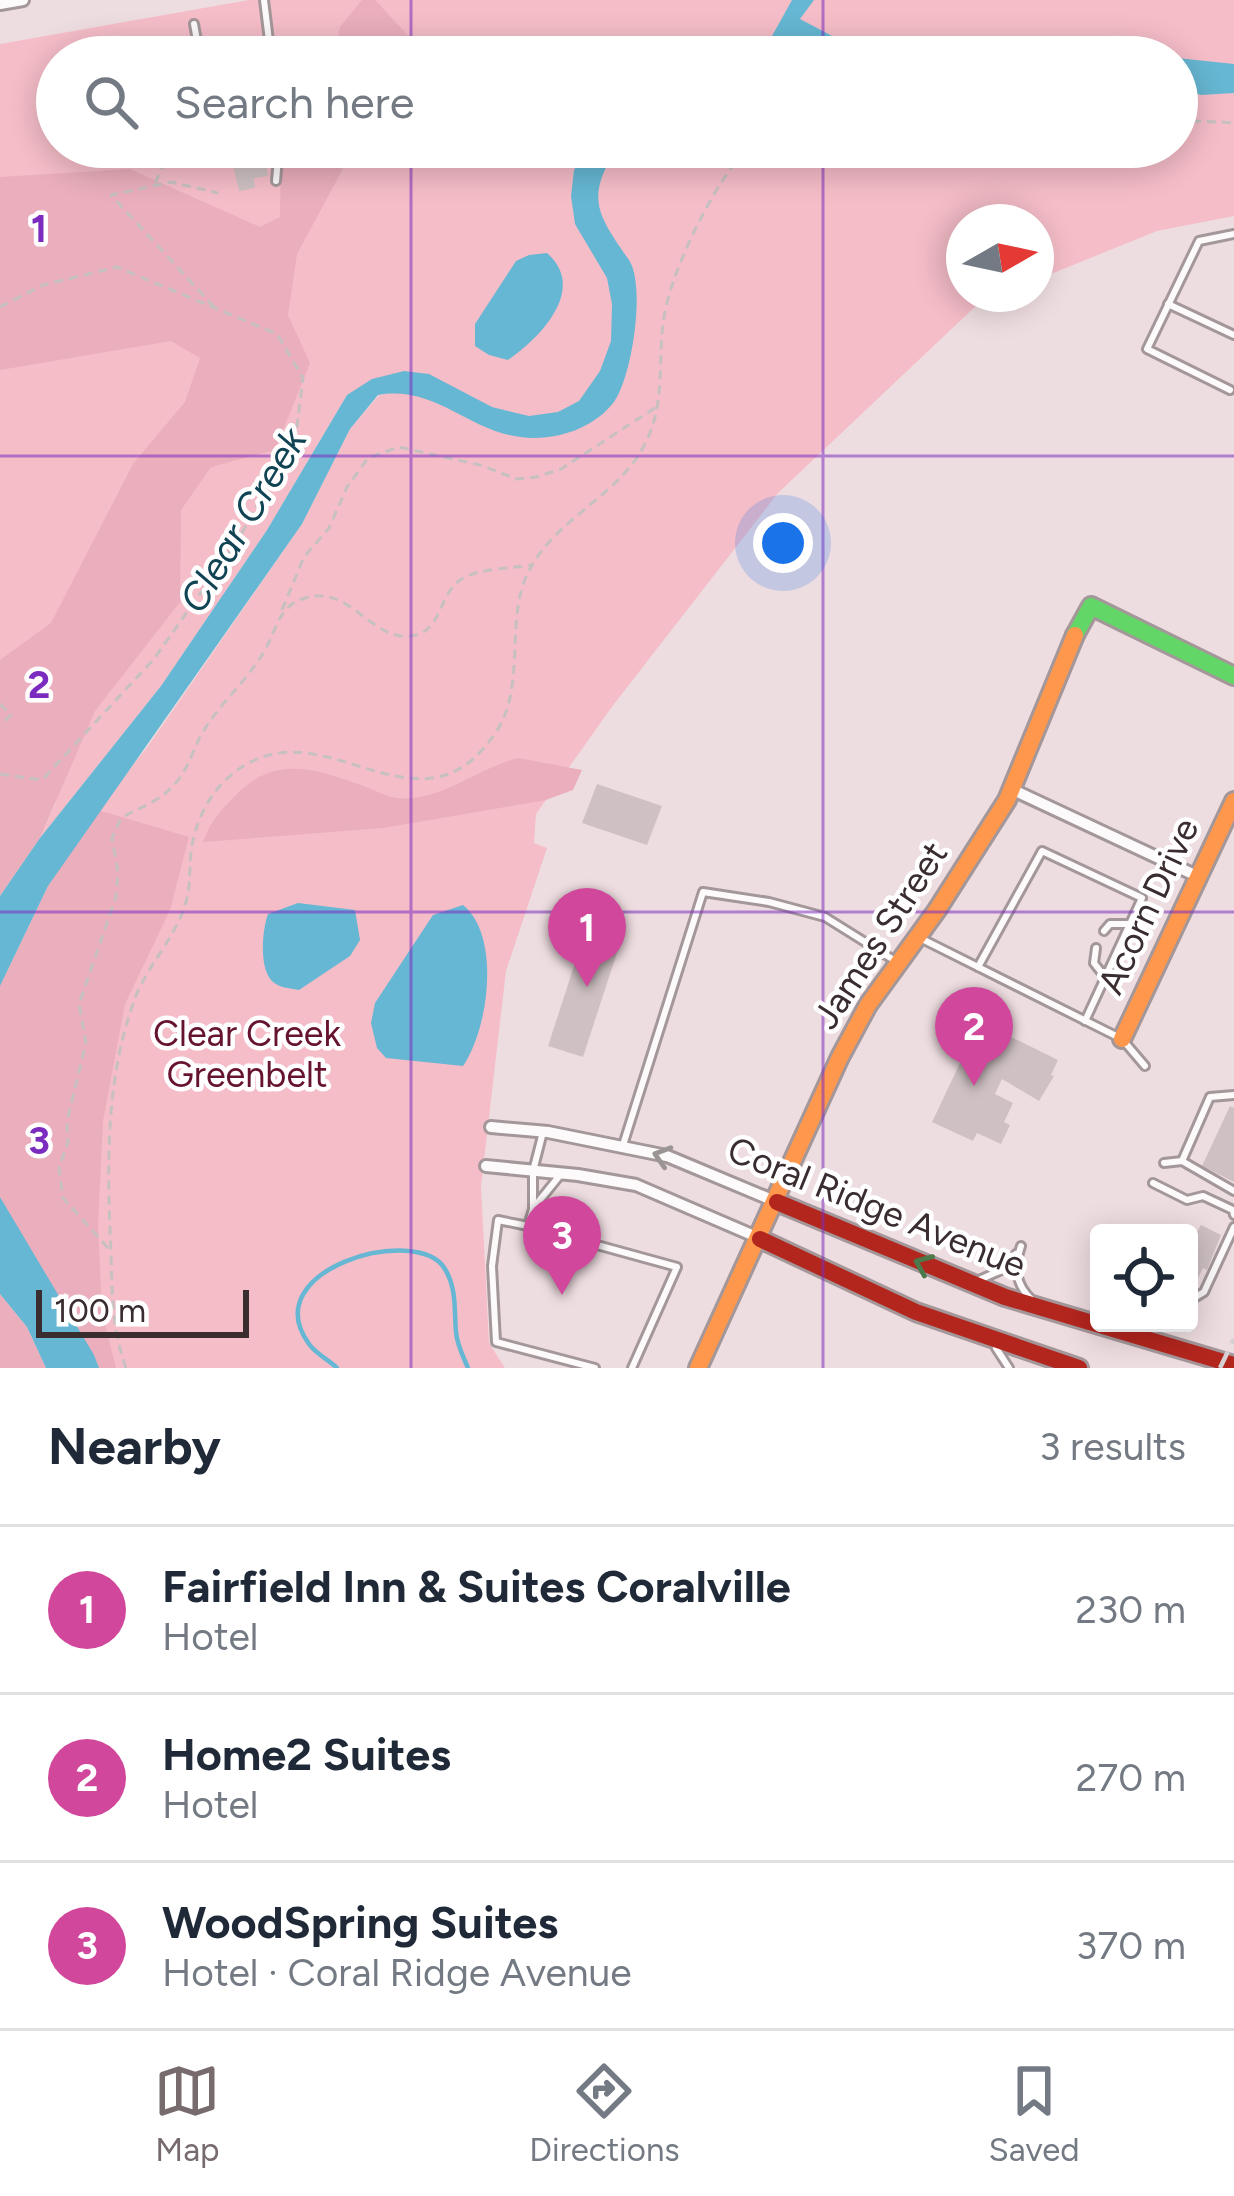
<!DOCTYPE html>
<html lang="en">
<head>
<meta charset="utf-8">
<style>
  :root { --surface:#fff; --page:#f6f6f7; --text:#1f2937; --muted:#747a83; --line:#e0e1e3; --accent:#786b6d }
  body { margin:0; font-family:Figtree,sans-serif; background:var(--page); color:var(--text) }
  .controls { position:absolute; right:36px; bottom:36px; display:grid; overflow:hidden; border-radius:12px; box-shadow:0 6px 30px #0003 }
  .controls button { width:108px; height:108px; display:grid; place-items:center; padding:0; border:0; border-bottom:3px solid var(--line); background:var(--surface); color:var(--text); font:60px sans-serif }
  .compass { position:absolute; left:946px; top:204px; width:108px; height:108px; border-radius:50%; background:var(--surface); box-shadow:0 6px 30px #0003; rotate:81deg }
  .scale { position:absolute; left:36px; bottom:30px; width:213px; box-sizing:border-box; padding-left:12px; border:6px solid #392d2f; border-top:0; font-size:33px; line-height:42px; white-space:nowrap; color:#392d2f; -webkit-text-stroke:9px #fff; paint-order:stroke }
  .you { position:absolute; left:783px; top:543px; width:42px; height:42px; margin:-30px; border:9px solid #fff; border-radius:50%; background:#1a73e8; box-shadow:0 0 0 18px #1a73e833 }
  .badge { display:grid; place-items:center; width:78px; height:78px; border-radius:50%; background:var(--accent); color:#fff; font-size:39px; font-weight:700 }
  .pin { position:absolute; translate:-50% -99px; filter:drop-shadow(0 3px 6px #0008) }
  .pin::after { content:''; position:absolute; top:63px; width:42px; height:36px; background:inherit; clip-path:polygon(0 0,100% 0,50% 100%) }
  .list { margin:0; padding:0; list-style:none }
  h2 { display:flex; justify-content:space-between; align-items:center; height:156px; margin:0; padding:0 48px; font-size:51px }
  h2 small { font-size:39px; font-weight:400; color:var(--muted) }
  .list li { display:grid; grid-template-columns:78px 1fr auto; gap:36px; align-items:center; box-sizing:border-box; height:168px; padding:0 48px; border-top:3px solid var(--line) }
  .list b { display:block; font-size:45px; white-space:nowrap }
  .list p { margin:0; font-size:39px; white-space:nowrap; color:var(--muted) }
  .list em { font-size:39px; font-style:normal; color:var(--muted) }
  .icon { flex:none; width:66px; height:66px; fill:none; stroke:currentColor; stroke-width:2; stroke-linecap:round; stroke-linejoin:round }
  .map { position:relative; flex:none; width:1234px; height:1368px; overflow:hidden }
  .search { position:absolute; background:var(--surface); box-shadow:0 6px 30px #0003; left:36px; right:36px; top:36px; height:132px; display:flex; align-items:center; gap:30px; box-sizing:border-box; padding:0 42px; border-radius:66px; color:var(--muted); font-size:45px }
  .sheet { height:660px; background:var(--surface) }
  nav { display:flex; justify-content:space-around; align-items:center; box-sizing:border-box; height:168px; border-top:3px solid var(--line); background:var(--surface); font-size:33px; color:var(--muted) }
  nav a { display:grid; justify-items:center; gap:6px }
  nav .on { color:var(--accent) }
  .map>svg:first-child { display:block }
  .green { fill:#f5bdc8; fill-rule:evenodd }
  .forest { fill:#eaaebc }
  .water { fill:#66b7d3 }
  .lines { fill:none; stroke-linecap:round; stroke-linejoin:round }
  .stream { stroke:#66b7d3; stroke-width:4.5 }
  .building { fill:#cfc1c3 }
  .lane-casing { stroke:#a49799; stroke-width:12 }
  .street-casing { stroke:#a49799; stroke-width:16 }
  .fast-casing { stroke:#a49799; stroke-width:22 }
  .slow-casing { stroke:#a49799; stroke-width:22 }
  .jam-casing { stroke:#a49799; stroke-width:22 }
  .path { stroke:#c7c0c1; stroke-width:3; stroke-dasharray:9 6; stroke-linecap:butt }
  .lane { stroke:#fcfafa; stroke-width:6 }
  .street { stroke:#fcfafa; stroke-width:10 }
  .fast { stroke:#63d668; stroke-width:16 }
  .slow { stroke:#ff974d; stroke-width:16 }
  .jam { stroke:#b3261e; stroke-width:16 }
  .rail { stroke:#d5d0d2; stroke-width:4.5; stroke-dasharray:18 9; stroke-linecap:butt }
  .oneway { stroke:#9a9494 }
  .oneway2 { stroke:#4c7949 }
  .grid { fill:none; stroke:#7b2cbf; stroke-width:3; stroke-opacity:0.55 }
  .labels { text-anchor:middle; dominant-baseline:central; stroke-width:9; stroke-linejoin:round; paint-order:stroke }
  .street-label { font-size:36px; fill:#392d2f; stroke:#fff }
  .park-label { font-size:36px; fill:#66132f; stroke:#fff }
  .water-label { font-size:39px; font-style:italic; fill:#104353; stroke:#fff }
  .grid-label { font-size:39px; text-anchor:middle; font-weight:bold; fill:#7b2cbf; stroke:#fff; stroke-width:9; stroke-linejoin:round; paint-order:stroke }
</style>
</head>
<body>
<div class="map">
<svg width="1234" height="1368" viewBox="0 0 1234 1368">
  <rect width="100%" height="100%" fill="#eedde0"/>
  <!-- green -->
  <path class="green" d="M249,0H1234V216L1157,231L1036,280V222H964V294H1002L978,304L778,493L611,708L536,814L534,843L547,848L506,971L481,1186L489,1343L505,1368H98L0,1220V982L106,812L98,810L148,746L302,524L350,429L379,395L396,392L403,371L347,395L267,530L161,686L40,838L57,800L0,850V44ZM57,57H1177V147H57Z"/>
  <!-- forest -->
  <g class="forest">
    <polygon points="362,0 375,0 417,45 419,57 334,57 340,27"/>
    <polygon points="281,147 359,147 352,152 297,254 288,315 310,363 275,450 211,467 181,510 180,602 95,711 40,838 0,896 0,660 51,623 133,464 185,402 200,358 171,341 0,370 0,177 130,169 260,227 280,217"/>
    <path d="M518,758L582,770L573,790L546,800L383,828L203,842C210,823 219,812 234,797C274,755 311,768 361,785C372,789 385,796 396,798C439,803 478,768 518,758Z"/>
    <polygon points="98,810 189,837 170,910 125,1004 103,1121 98,1224 102,1313 116,1368 99,1368 0,1197 0,986 48,886"/>
    <polygon points="0,1294 27,1327 46,1368 0,1368"/>
  </g>
  <!-- water -->
  <g class="water">
    <polygon points="792,0 814,0 800,19 836,38 894,44 945,57 756,57 762,54"/>
    <polygon points="1177,58 1234,64 1234,93 1201,95 1177,88"/>
    <path d="M588,147H618C584,198 598,215 629,260C646,286 632,377 614,402C601,419 581,430 560,435C479,453 448,383 378,395L350,429L302,524L48,886L0,986V896L40,838L161,686L267,530L347,395L372,379L404,371L429,374L492,407L529,416L558,412L579,401L600,371L611,341L612,304L607,278L575,224L571,196L574,170Z"/>
    <path d="M547,253C588,289 540,338 508,360L489,355L475,346V324L516,261L529,255Z"/>
    <path d="M298,903L355,910L360,940L350,956L299,990C289,988 279,988 272,981C259,968 262,930 268,914Z"/>
    <path d="M463,905C501,936 489,1028 463,1066L386,1058L377,1048L371,1023L375,1003L433,915Z"/>
    <polygon points="0,1197 94,1355 99,1368 46,1368 27,1327 0,1294"/>
  </g>
  <g class="lines">
    <!-- stream -->
    <path class="stream" d="M337,1368C329,1360 316,1354 309,1344C254,1269 418,1223 445,1269C457,1289 454,1310 456,1332C457,1345 463,1356 468,1368"/>
  </g>
  <!-- building -->
  <g class="building">
    <polygon points="264,151 268,176 254,178 255,188 239,191 231,156"/>
    <polygon points="597,784 662,806 647,845 582,823"/>
    <polygon points="590,917 625,928 583,1057 548,1046"/>
    <polygon points="991,1027 1058,1060 1051,1075 1054,1076 1039,1101 1002,1079 995,1094 1013,1103 1004,1122 1010,1125 1001,1144 977,1133 973,1141 932,1122 972,1038 983,1043"/>
    <polygon points="1230,1106 1234,1108 1234,1182 1202,1166"/>
    <polygon points="1201,1225 1221,1235 1207,1270 1203,1268 1195,1284 1189,1281 1189,1246"/>
  </g>
  <g class="lines">
    <defs>
      <g id="lane">
        <polyline points="264,0 271,57"/>
        <polyline points="194,24 200,57"/>
        <polyline points="276,181 279,147"/>
        <polyline points="1168,304 1234,335"/>
        <polyline points="1230,390 1147,349 1199,241 1234,234"/>
        <polyline points="1104,931 1110,924 1130,924"/>
        <polyline points="920,938 1122,1039 1145,1066"/>
        <polyline points="1096,948 1094,963 1105,977"/>
        <polyline points="978,967 1042,851 1142,898 1085,1021"/>
        <polyline points="543,1132 533,1171 533,1209 528,1226 677,1267 632,1368"/>
        <polyline points="623,1145 703,892 769,902 825,917 897,962"/>
        <polyline points="1182,1161 1210,1097 1234,1095"/>
        <polyline points="1164,1163 1182,1161 1234,1191"/>
        <polyline points="1153,1183 1187,1200 1203,1196 1233,1210 1234,1215"/>
        <polyline points="535,1206 561,1174"/>
        <polyline points="528,1226 498,1220 492,1266 496,1342 595,1368"/>
        <path d="M1021,1246C1014,1267 1015,1284 1032,1300"/>
        <polyline points="979,1280 1006,1268 1016,1254"/>
        <polyline points="1189,1301 1204,1292 1234,1227"/>
        <polyline points="996,1348 1009,1368"/>
      </g>
      <g id="street">
        <polyline points="0,4 23,0"/>
        <polyline points="1011,789 1197,876"/>
        <polyline points="491,1127 548,1132 667,1156 777,1202"/>
        <polyline points="486,1166 578,1175 636,1185 759,1238"/>
      </g>
      <polyline id="fast" points="1075,635 1091,606 1234,676"/>
      <g id="slow">
        <polyline points="1122,1039 1234,801"/>
        <polyline points="698,1368 840,1057 868,1005 937,910 1007,800 1075,635"/>
      </g>
      <g id="jam">
        <polyline points="777,1202 1005,1297 1234,1365"/>
        <polyline points="760,1239 916,1312 1079,1368"/>
      </g>
    </defs>
    <!-- lane casing -->
    <use href="#lane" class="lane-casing"/>
    <!-- street casing -->
    <use href="#street" class="street-casing"/>
    <!-- fast casing -->
    <use href="#fast" class="fast-casing"/>
    <!-- slow casing -->
    <use href="#slow" class="slow-casing"/>
    <!-- jam casing -->
    <use href="#jam" class="jam-casing"/>
    <!-- path -->
    <g class="path">
      <polyline points="1177,120 1234,123"/>
      <polyline points="155,183 172,147"/>
      <polyline points="0,307 43,285 117,267 277,334 303,378 296,434 238,540 154,659 42,780 0,774"/>
      <polyline points="214,307 111,195 171,182 218,193"/>
      <polyline points="282,610 304,557 329,528 347,487 368,458 399,447 480,465 517,479 536,477 561,469 658,406"/>
      <polyline points="0,704 11,715 0,725"/>
      <path d="M108,1248L63,1198L59,1168L68,1142L67,1121L86,1043L79,1004L116,897L118,872L112,838L121,818C140,807 159,802 174,785C187,771 192,753 200,737C219,702 254,676 270,640C278,623 281,607 302,599C351,581 372,646 416,635C442,628 439,595 460,580C476,568 510,569 531,565"/>
      <path d="M126,1368C112,1329 112,1293 111,1252C107,1168 105,1082 134,1001C146,967 174,940 185,905C191,888 189,870 191,852C196,812 219,776 255,760C337,722 425,840 496,732C525,688 507,629 524,582C547,520 620,499 647,440C665,401 658,364 663,324C668,276 714,181 749,147"/>
    </g>
    <!-- lane -->
    <use href="#lane" class="lane"/>
    <!-- street -->
    <use href="#street" class="street"/>
    <!-- fast -->
    <use href="#fast" class="fast"/>
    <!-- slow -->
    <use href="#slow" class="slow"/>
    <!-- jam -->
    <use href="#jam" class="jam"/>
    <!-- rail -->
    <polyline class="rail" points="1220,1368 1234,1339"/>
  </g>
  <!-- one-way arrows -->
  <defs><path id="oneway-chevron" d="M-2-3.5L2.5 0L-2 3.5" fill="none" stroke-width="1.6" stroke-linecap="round" stroke-linejoin="round" transform="scale(3)"/></defs>
  <use class="oneway" href="#oneway-chevron" transform="translate(662 1156) rotate(-163)"/>
  <use class="oneway2" href="#oneway-chevron" transform="translate(923 1264) rotate(-157)"/>
  <!-- grid -->
  <path class="grid" d="M411,0V57M823,0V57M411,147V1368M823,147V1368M0,456H1234M0,912H1234"/>
  <g class="labels">
    <!-- street labels -->
    <g class="street-label">
      <text transform="translate(1148 906) rotate(-65)">Acorn Drive</text>
      <text transform="translate(880 935) rotate(-57)">James Street</text>
      <text transform="translate(877 1207) rotate(22)">Coral Ridge Avenue</text>
    </g>
    <!-- park labels -->
    <g class="park-label">
      <text x="247" y="1033">Clear Creek<tspan x="247" dy="41">Greenbelt</tspan></text>
    </g>
    <!-- water labels -->
    <g class="water-label">
      <text transform="translate(243 520) rotate(-59)">Clear Creek</text>
    </g>
  </g>
  <g class="grid-label">
    <text x="39" y="242">1</text>
    <text x="39" y="698">2</text>
    <text x="39" y="1154">3</text>
  </g>
</svg>
<div class="controls">
<button><svg class="icon" aria-label="locate" viewBox="0 0 24 24"><circle cx="12" cy="12" r="6"/><path d="M12 2v4M12 18v4M2 12h4M18 12h4"/></svg></button>
</div>
<svg class="compass" viewBox="-18 -18 36 36"><path d="M0-13l5 13h-10z" fill="#e53935"/><path d="M0 13l5-13h-10z" fill="#747a83"/></svg>
<div class="scale">100 m</div>
<div class="you"></div>
<div class="pin badge" style="left:587px;top:987px;background:#d1479c">1</div>
<div class="pin badge" style="left:974px;top:1086px;background:#d1479c">2</div>
<div class="pin badge" style="left:562px;top:1295px;background:#d1479c">3</div>
<div class="search"><svg class="icon" aria-label="search" viewBox="0 0 24 24"><circle cx="10" cy="10" r="6"/><path d="M15 15l6 6"/></svg>Search here</div>
</div>
<section class="sheet">
<h2>Nearby<small>3 results</small></h2>
<ul class="list">
<li><span class="badge" style="background:#d1479c">1</span><div><b>Fairfield Inn &amp; Suites Coralville</b><p>Hotel</p></div><em>230 m</em></li>
<li><span class="badge" style="background:#d1479c">2</span><div><b>Home2 Suites</b><p>Hotel</p></div><em>270 m</em></li>
<li><span class="badge" style="background:#d1479c">3</span><div><b>WoodSpring Suites</b><p>Hotel · Coral Ridge Avenue</p></div><em>370 m</em></li>
</ul>
</section>
<nav>
<a class="on"><svg class="icon" aria-label="map" viewBox="0 0 24 24"><path d="M3 6l6-2 6 2 6-2v14l-6 2-6-2-6 2zM9 4v14M15 6v14"/></svg>Map</a>
<a><svg class="icon" aria-label="directions" viewBox="0 0 24 24"><path d="M12 3l9 9-9 9-9-9zM9 14v-3h6M13 9l2 2-2 2"/></svg>Directions</a>
<a><svg class="icon" aria-label="saved" viewBox="0 0 24 24"><path d="M7 4h10v16l-5-4-5 4z"/></svg>Saved</a>
</nav>
</body>
</html>
